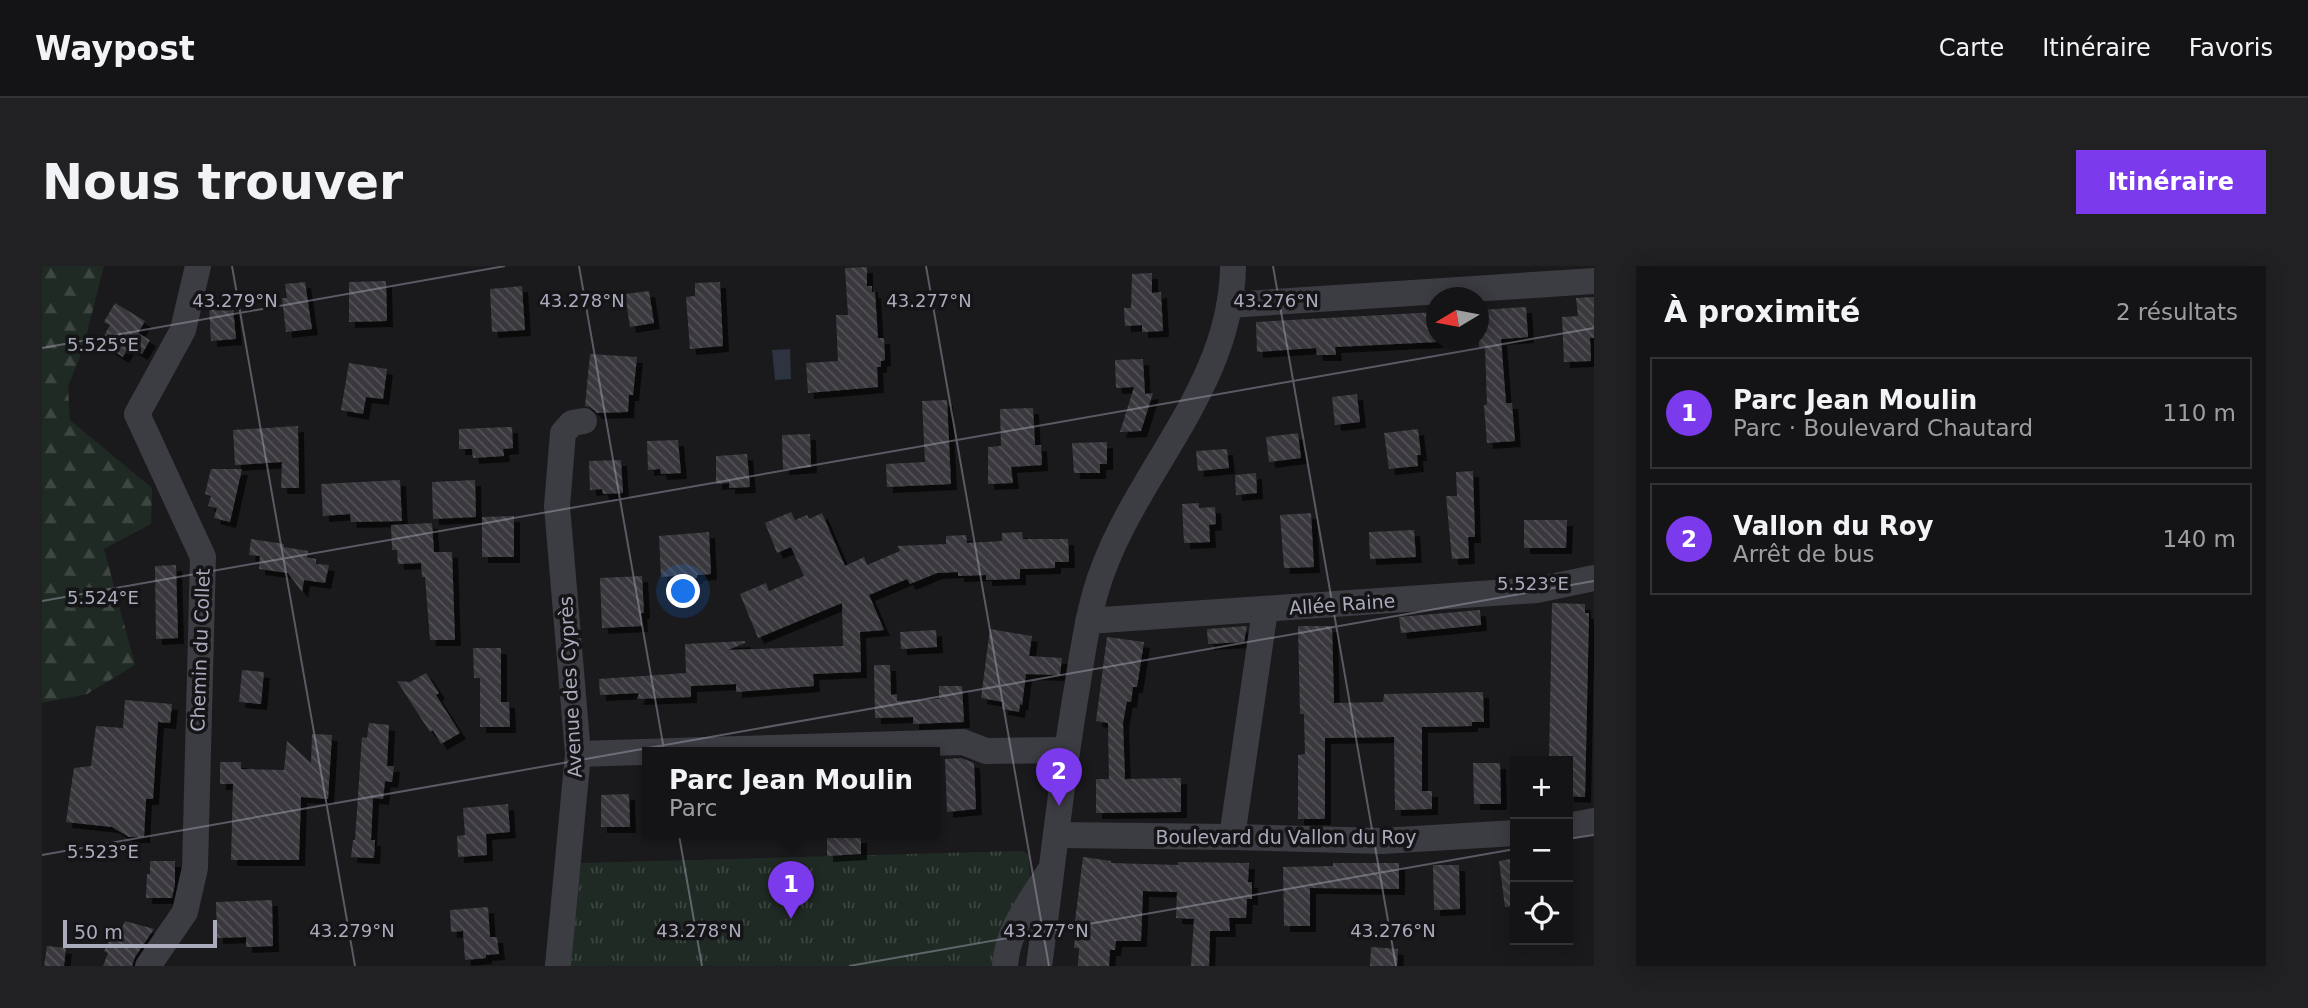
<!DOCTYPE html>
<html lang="fr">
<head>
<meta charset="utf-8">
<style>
  :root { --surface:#141315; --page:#212022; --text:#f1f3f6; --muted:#9d9ea0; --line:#333234; --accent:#7c3aed }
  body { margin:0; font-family:"DejaVu Sans",sans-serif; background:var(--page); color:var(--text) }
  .controls { position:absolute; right:21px; bottom:21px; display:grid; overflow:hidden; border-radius:0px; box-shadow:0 4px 18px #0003 }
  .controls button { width:63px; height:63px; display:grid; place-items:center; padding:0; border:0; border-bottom:2px solid var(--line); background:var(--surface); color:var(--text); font:35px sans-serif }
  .compass { position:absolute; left:1384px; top:21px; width:63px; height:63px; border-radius:50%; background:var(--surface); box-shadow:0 4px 18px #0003; rotate:260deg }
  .scale { position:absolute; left:21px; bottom:18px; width:154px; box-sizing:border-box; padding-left:7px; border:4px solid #aaabbc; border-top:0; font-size:19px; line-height:24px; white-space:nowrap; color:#aaabbc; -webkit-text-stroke:5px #151417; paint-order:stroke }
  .you { position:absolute; left:642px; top:326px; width:24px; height:24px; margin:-18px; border:5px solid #fff; border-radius:50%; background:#1a73e8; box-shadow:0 0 0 10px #1a73e833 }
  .badge { display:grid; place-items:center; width:46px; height:46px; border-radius:50%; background:var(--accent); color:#fff; font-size:23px; font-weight:700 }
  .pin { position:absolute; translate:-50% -58px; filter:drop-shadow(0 2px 4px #0008) }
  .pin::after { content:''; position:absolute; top:37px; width:24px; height:21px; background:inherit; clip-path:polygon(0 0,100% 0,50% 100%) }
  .popup { position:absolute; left:600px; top:481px; width:298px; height:91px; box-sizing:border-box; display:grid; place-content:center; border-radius:0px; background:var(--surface); filter:drop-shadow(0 2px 5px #0005); font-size:23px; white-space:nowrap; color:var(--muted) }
  .popup b { font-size:26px; color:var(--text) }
  .popup::after { content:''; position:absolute; left:50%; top:100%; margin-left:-14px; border:14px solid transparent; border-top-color:var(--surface) }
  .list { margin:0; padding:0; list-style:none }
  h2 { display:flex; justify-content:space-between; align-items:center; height:91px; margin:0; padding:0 28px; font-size:30px }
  h2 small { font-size:23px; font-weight:400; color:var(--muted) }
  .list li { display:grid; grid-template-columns:46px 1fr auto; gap:21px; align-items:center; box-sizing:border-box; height:112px; margin:0 14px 14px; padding:0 14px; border:2px solid var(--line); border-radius:0px }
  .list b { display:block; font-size:26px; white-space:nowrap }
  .list p { margin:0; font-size:23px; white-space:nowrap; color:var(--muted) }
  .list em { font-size:23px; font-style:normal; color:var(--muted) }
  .icon { flex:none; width:38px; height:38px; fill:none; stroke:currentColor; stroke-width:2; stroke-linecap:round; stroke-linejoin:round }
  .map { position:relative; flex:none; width:1552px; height:700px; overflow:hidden; border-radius:0px }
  header { display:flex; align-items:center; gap:42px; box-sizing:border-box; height:98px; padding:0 35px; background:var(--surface); border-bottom:2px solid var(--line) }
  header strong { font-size:33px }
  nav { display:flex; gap:38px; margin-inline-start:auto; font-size:24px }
  .intro { display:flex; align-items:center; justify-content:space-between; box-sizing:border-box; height:168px; padding:0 42px }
  h1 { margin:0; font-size:49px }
  .button { padding:18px 32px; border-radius:0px; background:var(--accent); color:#fff; font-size:24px; font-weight:700 }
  main { display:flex; gap:42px; padding:0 42px }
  aside { flex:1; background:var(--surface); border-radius:0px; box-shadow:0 4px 18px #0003 }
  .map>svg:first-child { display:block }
  .forest { fill:url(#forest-firs) }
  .park { fill:url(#park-tufts) }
  .water { fill:#2d3341 }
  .building { fill:url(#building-back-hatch); filter:url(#shadow) }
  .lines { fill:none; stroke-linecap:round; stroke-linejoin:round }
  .minor { stroke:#3c3c43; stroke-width:26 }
  .ticks { fill:none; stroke:#aaabbc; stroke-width:2; stroke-opacity:0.45 }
  .labels { text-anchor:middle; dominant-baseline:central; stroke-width:7; stroke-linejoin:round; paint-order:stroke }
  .street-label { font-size:19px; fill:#aaabbc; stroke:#151417 }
  .ticks-label { font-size:18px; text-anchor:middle; fill:#aaabbc; stroke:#151417; stroke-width:7; stroke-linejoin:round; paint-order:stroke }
</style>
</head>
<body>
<header>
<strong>Waypost</strong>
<nav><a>Carte</a><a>Itinéraire</a><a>Favoris</a></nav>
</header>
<div class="intro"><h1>Nous trouver</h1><a class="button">Itinéraire</a></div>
<main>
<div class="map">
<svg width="1552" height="700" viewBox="0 0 1552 700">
  <defs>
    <pattern id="forest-firs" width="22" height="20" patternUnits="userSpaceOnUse" patternTransform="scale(1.75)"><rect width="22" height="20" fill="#202a24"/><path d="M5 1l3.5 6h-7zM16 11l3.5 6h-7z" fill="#3e4642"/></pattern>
    <pattern id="park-tufts" width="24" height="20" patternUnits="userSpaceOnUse" patternTransform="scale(1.75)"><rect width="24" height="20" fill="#202a24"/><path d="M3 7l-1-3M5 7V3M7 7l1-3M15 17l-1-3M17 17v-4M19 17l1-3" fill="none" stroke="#3e4642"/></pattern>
    <pattern id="building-back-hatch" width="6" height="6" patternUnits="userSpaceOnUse" patternTransform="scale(1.75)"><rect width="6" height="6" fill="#3a393e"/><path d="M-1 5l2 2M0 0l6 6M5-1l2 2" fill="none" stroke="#545358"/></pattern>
    <filter id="shadow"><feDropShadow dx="6" dy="6" stdDeviation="0" flood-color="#0009"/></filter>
  </defs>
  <rect width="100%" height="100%" fill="#1a191c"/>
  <!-- forest -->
  <polygon class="forest" points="0,0 62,0 40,86 26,120 28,154 110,222 109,258 62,283 93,399 45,428 0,437"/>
  <!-- park -->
  <polygon class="park" points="980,585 987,589 988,611 955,674 953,700 529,700 539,597"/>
  <!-- water -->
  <polygon class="water" points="748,83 749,113 733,114 730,84"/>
  <!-- building -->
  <g class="building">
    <polygon points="825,1 825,20 830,20 830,26 833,26 836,72 842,72 843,94 839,95 839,101 835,101 836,121 766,127 764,97 796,95 794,49 806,49 803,2"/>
    <polygon points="1110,7 1110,27 1119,26 1121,65 1100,66 1100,59 1083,60 1082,42 1089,42 1090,8"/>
    <polygon points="344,15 345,55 307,56 307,16"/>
    <polygon points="263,16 270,63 244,66 240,32 245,32 243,18"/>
    <polygon points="678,16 681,80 648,83 644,31 653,30 653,17"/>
    <polygon points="480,20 483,64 450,66 448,23"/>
    <polygon points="607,25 612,57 588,61 583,28"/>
    <polygon points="1552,31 1552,72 1548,72 1549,95 1522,96 1520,51 1536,50 1534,32"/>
    <polygon points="73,37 103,55 96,67 108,74 100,88 87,81 81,91 58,77 68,59 62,56"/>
    <polygon points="191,40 194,73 169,75 167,42"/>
    <polygon points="1484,41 1486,71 1459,73 1464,137 1470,137 1473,175 1445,177 1442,139 1445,139 1443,81 1437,81 1437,44"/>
    <polygon points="1395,46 1395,76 1293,81 1294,89 1275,89 1274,82 1215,86 1214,56"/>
    <polygon points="548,88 595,91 591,129 587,129 586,146 555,147 548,141 543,140"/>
    <polygon points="1101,93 1103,128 1111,127 1099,165 1078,166 1092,121 1074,122 1073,94"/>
    <polygon points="307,97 345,103 341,133 324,131 321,148 299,144"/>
    <polygon points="1315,128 1318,156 1293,159 1290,131"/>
    <polygon points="905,134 909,218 845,221 844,198 883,196 880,135"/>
    <polygon points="991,142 993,179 999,179 1000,199 969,201 971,217 946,218 946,181 959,180 958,143"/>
    <polygon points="256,160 257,222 239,222 240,196 193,199 191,164"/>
    <polygon points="470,161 471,182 461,183 462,190 431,192 430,183 417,183 417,163"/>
    <polygon points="1376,163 1379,189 1375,189 1376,200 1347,203 1342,167"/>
    <polygon points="1256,167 1259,192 1227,196 1224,171"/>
    <polygon points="768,168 769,201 741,203 740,169"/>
    <polygon points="636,174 639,207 619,208 618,203 606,204 605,175"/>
    <polygon points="1065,176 1065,198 1058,198 1058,207 1032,207 1030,177"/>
    <polygon points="1185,183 1187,202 1156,205 1154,185"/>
    <polygon points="705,188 708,221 687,222 687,217 674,218 674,190"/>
    <polygon points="579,194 581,227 561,228 560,223 548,224 547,195"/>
    <polygon points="169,203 200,203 188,256 172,252 175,242 166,240 169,230 163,228"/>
    <polygon points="1431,205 1433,271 1426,271 1427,292 1410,293 1404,230 1415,230 1414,206"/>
    <polygon points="1214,207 1215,227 1194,229 1193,209"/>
    <polygon points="358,214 360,255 309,256 308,248 281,250 279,218"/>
    <polygon points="433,214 434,251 391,253 390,216"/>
    <polygon points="1157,237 1157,242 1173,241 1174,258 1167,259 1168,276 1142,277 1140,238"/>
    <polygon points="749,246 753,254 765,249 767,253 780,247 803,300 822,291 825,299 858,285 855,280 904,278 904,270 924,269 925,277 960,275 960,267 980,266 981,273 1026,273 1027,296 1013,296 1013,302 978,303 978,313 944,314 944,309 916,310 916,306 895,307 868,318 865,313 827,329 842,364 818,366 819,406 771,408 772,420 694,426 694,418 649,420 649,431 595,433 597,427 558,429 557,413 644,407 643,378 703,375 703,377 686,384 801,380 800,337 716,372 698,328 724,317 727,325 762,310 749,281 735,287 723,257"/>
    <polygon points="1269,247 1272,301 1242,302 1238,249"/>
    <polygon points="472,250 472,291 440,291 440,251"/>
    <polygon points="1482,254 1525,254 1524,282 1482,282"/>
    <polygon points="390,257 392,286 410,286 413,374 388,374 383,311 380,311 379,297 356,298 355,284 350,284 349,259"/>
    <polygon points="1372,264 1374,291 1328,293 1327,266"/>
    <polygon points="667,266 669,308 655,309 655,312 632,313 632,310 619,311 617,270"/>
    <polygon points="209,273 242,278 242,281 266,285 265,291 274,293 274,298 287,299 283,317 262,314 260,326 246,307 217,303 218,290 207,289"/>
    <polygon points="134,299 136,372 114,373 113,300"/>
    <polygon points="600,310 602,347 599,347 600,360 560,362 558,312"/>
    <polygon points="1510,337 1543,338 1543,347 1547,347 1543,531 1526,530 1526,495 1507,495"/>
    <polygon points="1438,344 1439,359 1359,367 1357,351"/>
    <polygon points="1205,360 1202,376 1166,378 1165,363"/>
    <polygon points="1256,360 1290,360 1292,437 1341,436 1342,428 1441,426 1442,456 1430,456 1430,460 1380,461 1380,525 1390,525 1390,543 1353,544 1352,471 1283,472 1283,551 1282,553 1256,553 1256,489 1263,488 1262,448 1258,448"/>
    <polygon points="948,363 990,370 987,390 1020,392 1018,409 984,408 980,439 978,438 977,446 960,443 961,436 939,432"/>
    <polygon points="894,364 895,381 859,383 858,366"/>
    <polygon points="1065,371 1102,376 1095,421 1091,421 1089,436 1085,435 1081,457 1083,513 1139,512 1139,546 1054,547 1054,513 1067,513 1066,457 1054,455"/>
    <polygon points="431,382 459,382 459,436 467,436 468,461 438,461 438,412 432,412"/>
    <polygon points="832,399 848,399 849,429 855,428 855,435 897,433 897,420 920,420 922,456 871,458 871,451 833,452"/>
    <polygon points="200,404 222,406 219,438 197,436"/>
    <polygon points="384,407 397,427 394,429 418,467 399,478 391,464 388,466 355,415 368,416"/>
    <polygon points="83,434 130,438 128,457 116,456 111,533 104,533 102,571 87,571 70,561 24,556 32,502 49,500 54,460 81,462"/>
    <polygon points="327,457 347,459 345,500 352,500 350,516 343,515 341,533 331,532 329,574 333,574 332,592 309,591 311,574 313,574 320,471 325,472"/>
    <polygon points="270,468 290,469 286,533 259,531 257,594 189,594 191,518 178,518 178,496 199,496 199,503 242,504 245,475 269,497"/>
    <polygon points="919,492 932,497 934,543 905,546 903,493"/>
    <polygon points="1431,497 1458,497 1459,538 1432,538"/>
    <polygon points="587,528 588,561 559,561 559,529"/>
    <polygon points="466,538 468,566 444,568 445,589 416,591 415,570 423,569 421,542"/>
    <polygon points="785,570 819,571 819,588 785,590"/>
    <polygon points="1041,591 1069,595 1069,597 1136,599 1136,596 1207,597 1206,616 1210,616 1210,633 1205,633 1204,652 1187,652 1188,665 1168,665 1167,700 1149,700 1152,653 1134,652 1135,626 1101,625 1099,675 1074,675 1073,684 1068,684 1067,700 1036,700 1037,682 1032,682 1034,663 1032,663"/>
    <polygon points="1473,592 1473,640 1463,641 1457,595"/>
    <polygon points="108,595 133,595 133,618 130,632 104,632 105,608 108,608"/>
    <polygon points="1291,597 1357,597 1357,623 1268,622 1268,660 1242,660 1241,601 1291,600"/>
    <polygon points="1391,599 1417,599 1418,643 1392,644"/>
    <polygon points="230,634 231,680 204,681 204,671 175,672 174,636"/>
    <polygon points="446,641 448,671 455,671 457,688 444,689 444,692 423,694 421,665 409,666 408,644"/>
    <polygon points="83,655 112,663 93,691 90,700 61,700 66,687 62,685 73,664 78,666"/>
    <polygon points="5,680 24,682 22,700 2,700"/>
    <polygon points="1329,681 1356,683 1355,700 1328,700"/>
  </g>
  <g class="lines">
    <!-- minor -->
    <g class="minor">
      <polyline points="1187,39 1552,15"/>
      <polyline points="1046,355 1495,324 1552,312"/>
      <polyline points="536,488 921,476 944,485 1024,484"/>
      <polyline points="1526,560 1552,555"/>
      <polyline points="1014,569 1190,571 1340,575 1473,567"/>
      <polyline points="1190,571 1223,344"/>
      <polyline points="106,700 143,646 153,602 161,291 95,148 141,64 156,0"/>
      <polyline points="516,700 536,488 515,240 521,167 530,157 542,155"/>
      <path d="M963,700C965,664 988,636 1007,606"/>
      <path d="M997,700C1010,607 1019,514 1035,422C1040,391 1044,359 1053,328C1085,213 1190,126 1191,0"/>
    </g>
  </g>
  <!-- ticks -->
  <path class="ticks" d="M190,0L313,700M537,0L660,700M884,0L1007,700M1231,0L1354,700M0,82L463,0M0,335L1552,62M1526,573L1552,569M0,589L1552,315M807,700L1473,583"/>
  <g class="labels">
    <!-- street labels -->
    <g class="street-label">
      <text transform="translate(1300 338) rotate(-4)">Allée Raine</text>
      <text transform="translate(158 384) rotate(-88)">Chemin du Collet</text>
      <text transform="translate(528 421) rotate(-93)">Avenue des Cyprès</text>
      <text x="1244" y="571">Boulevard du Vallon du Roy</text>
    </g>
  </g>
  <g class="ticks-label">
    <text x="193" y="41">43.279°N</text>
    <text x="540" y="41">43.278°N</text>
    <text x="887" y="41">43.277°N</text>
    <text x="1234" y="41">43.276°N</text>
    <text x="61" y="85">5.525°E</text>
    <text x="1491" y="324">5.523°E</text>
    <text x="61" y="338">5.524°E</text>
    <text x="61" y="592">5.523°E</text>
    <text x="310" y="671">43.279°N</text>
    <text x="657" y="671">43.278°N</text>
    <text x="1004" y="671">43.277°N</text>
    <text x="1351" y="671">43.276°N</text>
  </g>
</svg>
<div class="controls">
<button>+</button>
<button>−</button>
<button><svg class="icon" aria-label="locate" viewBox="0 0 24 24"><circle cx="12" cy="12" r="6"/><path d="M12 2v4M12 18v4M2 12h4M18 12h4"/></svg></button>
</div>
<svg class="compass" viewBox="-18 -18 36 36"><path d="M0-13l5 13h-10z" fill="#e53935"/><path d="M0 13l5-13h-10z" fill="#9d9ea0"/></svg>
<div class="scale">50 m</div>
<div class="you"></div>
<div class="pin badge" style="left:749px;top:653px">1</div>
<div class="popup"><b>Parc Jean Moulin</b>Parc</div>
<div class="pin badge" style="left:1017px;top:540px">2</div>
</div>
<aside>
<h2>À proximité<small>2 résultats</small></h2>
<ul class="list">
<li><span class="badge">1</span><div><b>Parc Jean Moulin</b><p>Parc · Boulevard Chautard</p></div><em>110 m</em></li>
<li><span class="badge">2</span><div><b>Vallon du Roy</b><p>Arrêt de bus</p></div><em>140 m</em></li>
</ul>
</aside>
</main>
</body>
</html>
